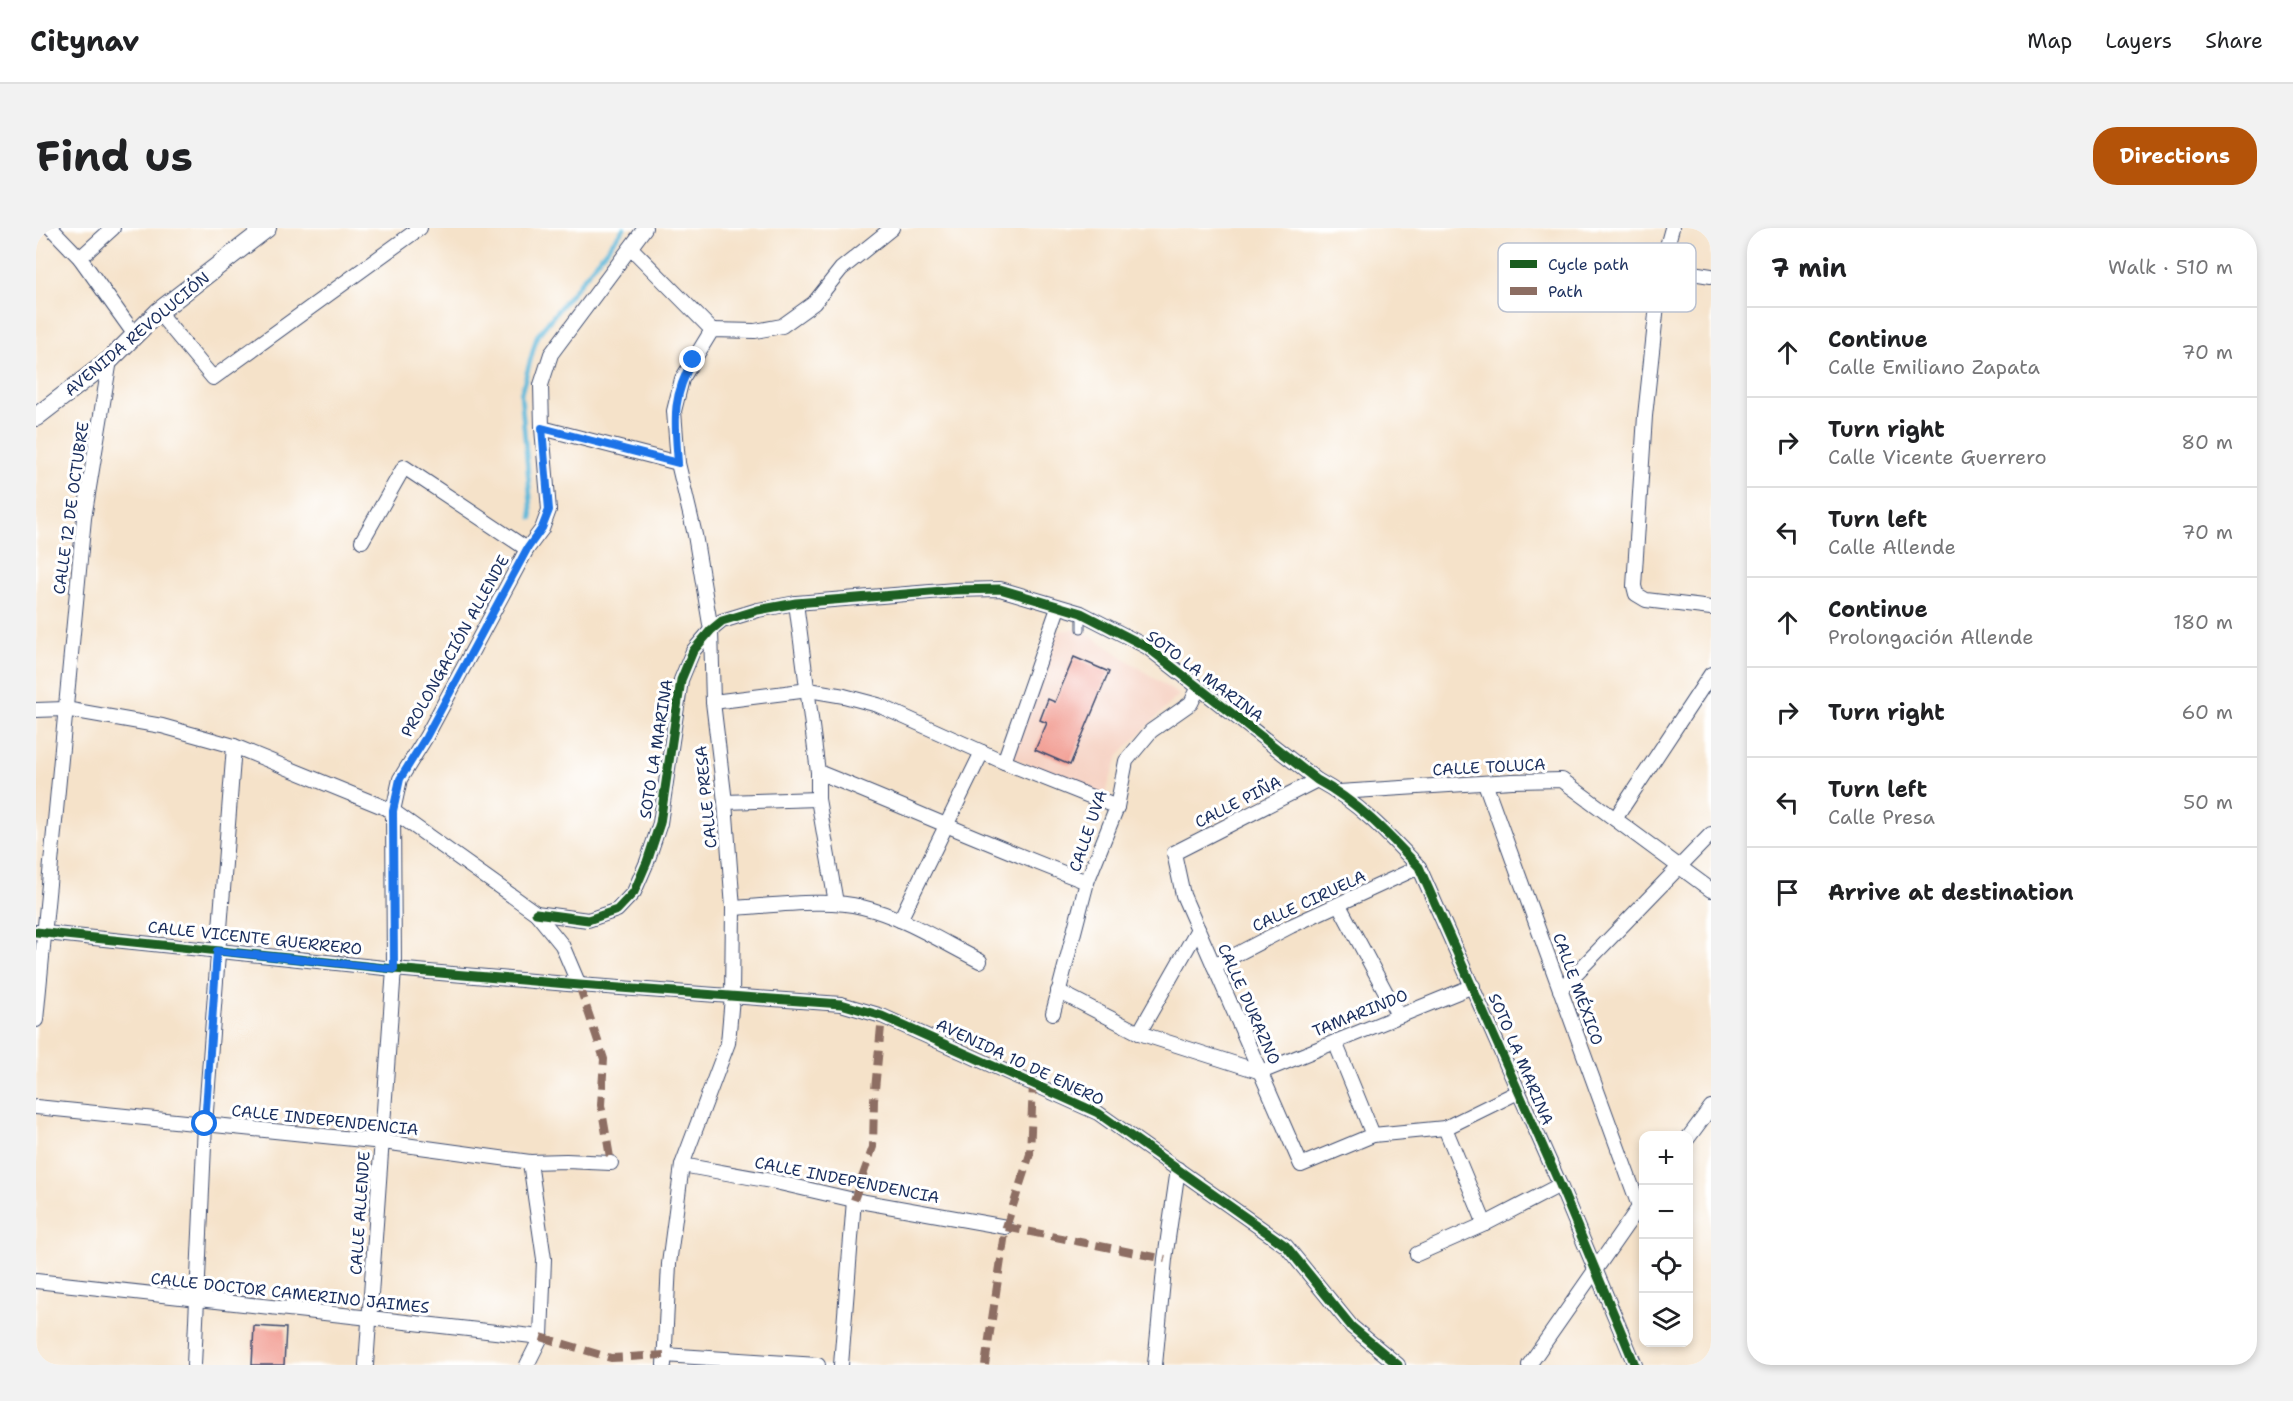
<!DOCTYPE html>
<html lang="en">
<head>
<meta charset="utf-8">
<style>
  :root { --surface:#fff; --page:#f2f2f2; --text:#202124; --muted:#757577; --line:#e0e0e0; --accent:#b45309 }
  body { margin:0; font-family:"Shantell Sans",sans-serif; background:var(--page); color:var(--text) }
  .controls { position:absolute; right:18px; bottom:18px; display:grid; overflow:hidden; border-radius:12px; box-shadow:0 3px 9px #0003 }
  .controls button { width:54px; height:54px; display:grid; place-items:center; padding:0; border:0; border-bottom:2px solid var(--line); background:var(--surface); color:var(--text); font:30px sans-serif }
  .stop { position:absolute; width:18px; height:18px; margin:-14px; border:4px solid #1a73e8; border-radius:50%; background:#fff }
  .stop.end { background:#1a73e8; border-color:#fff; box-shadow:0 2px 6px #0008 }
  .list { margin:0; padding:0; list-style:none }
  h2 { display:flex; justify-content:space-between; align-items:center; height:78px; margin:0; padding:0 24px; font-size:26px }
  h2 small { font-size:20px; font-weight:400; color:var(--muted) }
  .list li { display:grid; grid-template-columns:39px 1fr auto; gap:18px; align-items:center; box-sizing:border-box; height:90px; padding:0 24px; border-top:2px solid var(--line) }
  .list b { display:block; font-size:22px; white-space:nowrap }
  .list p { margin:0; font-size:20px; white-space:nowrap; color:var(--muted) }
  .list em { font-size:20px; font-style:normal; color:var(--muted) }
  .icon { flex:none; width:33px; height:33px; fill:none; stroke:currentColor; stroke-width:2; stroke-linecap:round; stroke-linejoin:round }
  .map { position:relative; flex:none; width:1675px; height:1137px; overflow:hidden; border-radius:24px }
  header { display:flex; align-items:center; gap:36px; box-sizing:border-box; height:84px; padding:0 30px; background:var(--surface); border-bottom:2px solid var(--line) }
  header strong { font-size:28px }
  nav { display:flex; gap:33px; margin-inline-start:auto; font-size:21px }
  .intro { display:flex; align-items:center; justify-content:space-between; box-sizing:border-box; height:144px; padding:0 36px }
  h1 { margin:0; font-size:42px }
  .button { padding:15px 27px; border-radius:24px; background:var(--accent); color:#fff; font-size:21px; font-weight:700 }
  main { display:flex; gap:36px; padding:0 36px }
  aside { flex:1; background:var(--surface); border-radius:24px; box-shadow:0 3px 9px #0003 }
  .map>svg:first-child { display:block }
  .built { fill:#f6d2c3 }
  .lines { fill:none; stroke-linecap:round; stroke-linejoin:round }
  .stream { stroke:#5cb8da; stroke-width:4.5 }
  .building { fill:#f1988d }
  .lane-casing { stroke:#3c4a6e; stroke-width:9 }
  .street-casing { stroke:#3c4a6e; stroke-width:16 }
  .secondary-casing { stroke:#3c4a6e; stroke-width:20 }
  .lane { stroke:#fff; stroke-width:7 }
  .street { stroke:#fff; stroke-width:14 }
  .secondary { stroke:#fff; stroke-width:18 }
  .quiet { stroke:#8d6e63; stroke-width:8; stroke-dasharray:15 8; stroke-linecap:butt }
  .cycleway-casing { stroke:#fff; stroke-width:13 }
  .cycleway { stroke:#1b5e20; stroke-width:9 }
  .route { stroke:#1a73e8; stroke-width:8 }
  .labels { text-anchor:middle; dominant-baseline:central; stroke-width:6; stroke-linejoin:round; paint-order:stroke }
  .street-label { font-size:16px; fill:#1b2f5e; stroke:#fff }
  .key { fill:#fff; stroke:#bbc1cf; stroke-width:1.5 }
  .key-label { font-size:16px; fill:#1b2f5e }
</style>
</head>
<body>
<header>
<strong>Citynav</strong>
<nav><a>Map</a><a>Layers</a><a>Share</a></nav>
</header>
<div class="intro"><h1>Find us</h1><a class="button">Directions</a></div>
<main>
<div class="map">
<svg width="1675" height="1137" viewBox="0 0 1675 1137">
  <rect width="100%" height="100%" fill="#fff"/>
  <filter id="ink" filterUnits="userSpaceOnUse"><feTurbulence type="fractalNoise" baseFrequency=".0167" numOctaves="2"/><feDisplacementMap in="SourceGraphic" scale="12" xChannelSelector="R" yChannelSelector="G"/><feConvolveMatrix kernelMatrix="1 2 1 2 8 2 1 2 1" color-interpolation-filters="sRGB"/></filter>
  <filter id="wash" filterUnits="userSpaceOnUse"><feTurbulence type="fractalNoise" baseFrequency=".008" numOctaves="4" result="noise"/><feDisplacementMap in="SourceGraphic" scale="24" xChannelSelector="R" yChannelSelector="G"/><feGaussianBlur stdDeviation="1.35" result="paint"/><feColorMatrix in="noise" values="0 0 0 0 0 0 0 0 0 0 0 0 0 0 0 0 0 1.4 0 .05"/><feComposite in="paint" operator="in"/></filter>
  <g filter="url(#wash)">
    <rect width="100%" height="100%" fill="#f5e2c9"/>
    <!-- built -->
    <polygon class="built" points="1045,401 1143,467 1083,527 1067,571 971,527 1018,403"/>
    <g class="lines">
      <!-- stream -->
      <polyline class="stream" points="496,290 485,166 501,108 588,0"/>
    </g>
    <g id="blocks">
      <!-- building -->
      <g class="building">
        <polygon points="1038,429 1073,444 1034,537 999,522 1011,495 1004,492 1012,471 1019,474"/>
        <polygon points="218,1098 250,1100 248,1137 216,1137"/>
      </g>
    </g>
  </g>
  <g filter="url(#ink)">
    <use href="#blocks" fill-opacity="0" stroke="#3c4a6e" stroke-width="1.5"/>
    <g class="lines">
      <defs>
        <polyline id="lane" points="1045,401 1045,385"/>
        <g id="street">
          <polyline points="15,0 44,30 99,107"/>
          <polyline points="1636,0 1625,40 1609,188 1598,358 1600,366 1610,372 1675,380"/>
          <polyline points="595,20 676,102"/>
          <polyline points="44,30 77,0"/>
          <polyline points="1625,40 1675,48"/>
          <polyline points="122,84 177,150 384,0"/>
          <polyline points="506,200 642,235"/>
          <polyline points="326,313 368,239 491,321"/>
          <polyline points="760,375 782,544 782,571 800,675"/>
          <polyline points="677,474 773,462 808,468 842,477 968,534 1081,579"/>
          <polyline points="0,482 29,481 126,498 198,518 357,583 500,685 526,717 543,757"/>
          <polyline points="968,534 1022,380"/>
          <path d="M782,544C872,580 961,620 1051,654"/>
          <polyline points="1281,552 1138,625 1147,667 1265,937 1337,907 1409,900 1482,864"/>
          <polyline points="1449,555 1603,978"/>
          <polyline points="1303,564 1476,553 1526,552 1675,662"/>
          <polyline points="689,574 782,571"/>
          <polyline points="1579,591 1675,446"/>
          <polyline points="1303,677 1362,787"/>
          <path d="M697,680C734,678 792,670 826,679C868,689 906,714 944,733"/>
          <path d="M500,685L552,692L581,682L598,664L611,634L624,595L645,452L657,423L675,402L686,393L722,382L760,375L919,362L964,361L1045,385L1111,419L1281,552C1322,574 1352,606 1383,639L1524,957L1599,1137"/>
          <polyline points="864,692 946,524"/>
          <polyline points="0,704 358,741 543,757 805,776 846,788 1062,885 1250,1018 1316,1099 1362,1137"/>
          <polyline points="1178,738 1255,698 1383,639"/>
          <polyline points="1524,762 1675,606"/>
          <polyline points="1022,763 1103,805 1225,844 1437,758"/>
          <polyline points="1017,785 1051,654 1081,579 1090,533 1115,503 1155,475 1162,461"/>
          <polyline points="0,792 48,290 74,132"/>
          <polyline points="1103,805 1162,701"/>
          <polyline points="1299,814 1337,907"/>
          <polyline points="0,879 347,914 494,934 530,933 575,935"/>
          <polyline points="1409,900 1449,996"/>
          <polyline points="1652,910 1675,879"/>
          <polyline points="646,937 735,953 818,972 970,999"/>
          <polyline points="1381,1026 1449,996 1524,957"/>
          <polyline points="0,1053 505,1109"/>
          <polyline points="628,1127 782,1137"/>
          <polyline points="158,1137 169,896 198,518"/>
          <polyline points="330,1137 358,741 357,583 364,551 390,509 491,321 506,301 513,282 506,200 505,157 515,126 609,0"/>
          <polyline points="491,1137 505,1109 508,1031 494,934"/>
          <polyline points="628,1137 633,1036 646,937 692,815 696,769 697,680 689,574 677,474 675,402 659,307 642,235 638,183 646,151 676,102 719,103 746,98 778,75 805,41 856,0"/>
          <polyline points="805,1137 818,972"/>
          <polyline points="1119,1137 1129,1031 1142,941"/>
          <polyline points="1493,1137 1608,972"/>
        </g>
        <polyline id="secondary" points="0,189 74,132 122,84 231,0"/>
      </defs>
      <!-- lane casing -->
      <use href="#lane" class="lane-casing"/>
      <!-- street casing -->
      <use href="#street" class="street-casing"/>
      <!-- secondary casing -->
      <use href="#secondary" class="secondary-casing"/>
      <!-- lane -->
      <use href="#lane" class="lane"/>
      <!-- street -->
      <use href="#street" class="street"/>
      <!-- secondary -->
      <use href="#secondary" class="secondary"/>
      <!-- quiet -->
      <g class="quiet">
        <polyline points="543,757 568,831 565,877 575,935"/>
        <polyline points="818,972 837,919 838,872 846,788"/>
        <polyline points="970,999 1129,1031"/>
        <polyline points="505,1109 575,1130 628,1127"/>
        <polyline points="949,1137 970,999 994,926 997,856"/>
      </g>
      <defs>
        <g id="cycleway">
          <path d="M500,685L552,692L581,682L598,664L611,634L624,595L645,452L657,423L675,402L686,393L722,382L760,375L919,362L964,361L1045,385L1111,419L1281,552C1322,574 1352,606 1383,639L1524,957L1599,1137"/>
          <polyline points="0,704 358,741 543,757 805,776 846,788 1062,885 1250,1018 1316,1099 1362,1137"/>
        </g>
      </defs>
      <!-- cycleway casing -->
      <use href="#cycleway" class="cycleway-casing"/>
      <!-- cycleway -->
      <use href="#cycleway" class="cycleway"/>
    </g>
  </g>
  <g class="lines" filter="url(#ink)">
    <!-- route -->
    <path class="route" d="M169,896L181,723L358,741L357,583L364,551L390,509L491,321L506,300L513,282L506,200L642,235C639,193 635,170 657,132"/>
  </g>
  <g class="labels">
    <!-- street labels -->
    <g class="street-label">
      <text transform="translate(101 106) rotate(-40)">AVENIDA REVOLUCIÓN</text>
      <text transform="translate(35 280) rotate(-82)">CALLE 12 DE OCTUBRE</text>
      <text transform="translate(419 418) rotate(-61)">PROLONGACIÓN ALLENDE</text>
      <text transform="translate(1169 448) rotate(37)">SOTO LA MARINA</text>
      <text transform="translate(620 521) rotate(-81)">SOTO LA MARINA</text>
      <text transform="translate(1453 539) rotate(-3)">CALLE TOLUCA</text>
      <text transform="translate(670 569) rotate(-96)">CALLE PRESA</text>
      <text transform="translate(1202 574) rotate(-27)">CALLE PIÑA</text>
      <text transform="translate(1052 603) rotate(-71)">CALLE UVA</text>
      <text transform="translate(1273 673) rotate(-25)">CALLE CIRUELA</text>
      <text transform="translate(219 710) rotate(6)">CALLE VICENTE GUERRERO</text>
      <text transform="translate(1542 761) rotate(70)">CALLE MÉXICO</text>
      <text transform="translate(1213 776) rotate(66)">CALLE DURAZNO</text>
      <text transform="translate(1324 785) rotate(-22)">TAMARINDO</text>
      <text transform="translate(1485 831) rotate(67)">SOTO LA MARINA</text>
      <text transform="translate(984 834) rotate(25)">AVENIDA 10 DE ENERO</text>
      <text transform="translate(289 892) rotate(6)">CALLE INDEPENDENCIA</text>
      <text transform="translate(811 952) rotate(11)">CALLE INDEPENDENCIA</text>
      <text transform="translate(324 985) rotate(-86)">CALLE ALLENDE</text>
      <text transform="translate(254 1065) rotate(6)">CALLE DOCTOR CAMERINO JAIMES</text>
    </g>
  </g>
  <!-- legend -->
  <rect x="1462" y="15" width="198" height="69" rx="9" class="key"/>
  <rect x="1474" y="32" width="27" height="8" fill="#1b5e20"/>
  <rect x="1474" y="59" width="27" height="8" fill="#8d6e63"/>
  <g class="key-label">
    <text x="1512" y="42">Cycle path</text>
    <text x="1512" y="69">Path</text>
  </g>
</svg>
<div class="controls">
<button>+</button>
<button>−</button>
<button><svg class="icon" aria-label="locate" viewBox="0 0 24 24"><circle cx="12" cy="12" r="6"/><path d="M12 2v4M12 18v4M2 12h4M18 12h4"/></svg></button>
<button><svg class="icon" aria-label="layers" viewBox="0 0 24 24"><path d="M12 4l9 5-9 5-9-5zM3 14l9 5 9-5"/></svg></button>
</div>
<div class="stop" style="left:169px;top:896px"></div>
<div class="stop end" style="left:657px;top:132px"></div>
</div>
<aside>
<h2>7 min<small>Walk · 510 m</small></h2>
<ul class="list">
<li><svg class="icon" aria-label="ahead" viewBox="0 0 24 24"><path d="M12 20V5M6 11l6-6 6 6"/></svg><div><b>Continue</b><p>Calle Emiliano Zapata</p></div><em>70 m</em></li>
<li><svg class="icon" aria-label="right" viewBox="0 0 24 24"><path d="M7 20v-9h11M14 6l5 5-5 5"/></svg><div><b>Turn right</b><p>Calle Vicente Guerrero</p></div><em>80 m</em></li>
<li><svg class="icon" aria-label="left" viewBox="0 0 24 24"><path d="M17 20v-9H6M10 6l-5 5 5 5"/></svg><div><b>Turn left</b><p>Calle Allende</p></div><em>70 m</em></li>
<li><svg class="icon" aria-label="ahead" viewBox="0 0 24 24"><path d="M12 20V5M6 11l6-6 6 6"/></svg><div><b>Continue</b><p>Prolongación Allende</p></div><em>180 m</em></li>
<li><svg class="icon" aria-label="right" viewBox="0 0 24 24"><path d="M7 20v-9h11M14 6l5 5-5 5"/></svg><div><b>Turn right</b></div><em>60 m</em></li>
<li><svg class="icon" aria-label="left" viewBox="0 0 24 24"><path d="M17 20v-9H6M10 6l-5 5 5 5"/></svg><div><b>Turn left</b><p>Calle Presa</p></div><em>50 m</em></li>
<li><svg class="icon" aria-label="arrive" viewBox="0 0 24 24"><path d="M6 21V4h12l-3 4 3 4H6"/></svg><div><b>Arrive at destination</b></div></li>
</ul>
</aside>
</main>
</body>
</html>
